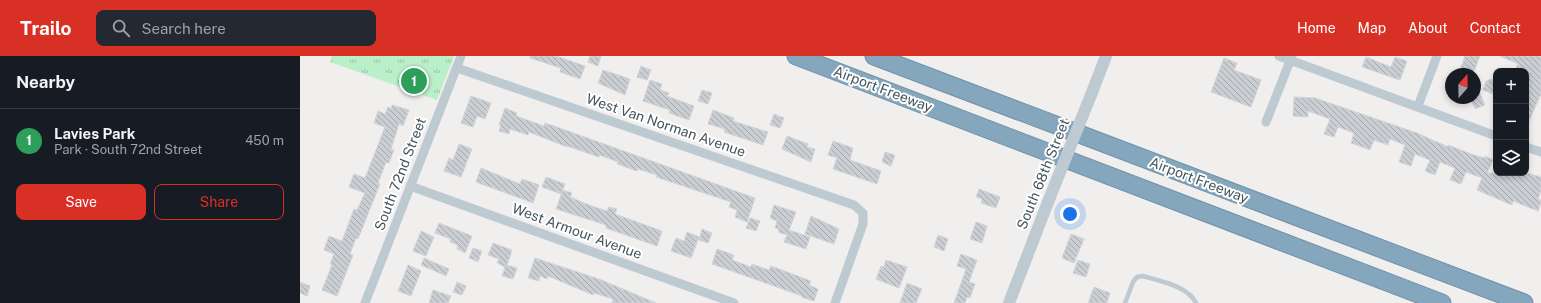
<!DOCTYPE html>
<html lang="en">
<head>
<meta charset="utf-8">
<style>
  :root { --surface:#171b24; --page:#242831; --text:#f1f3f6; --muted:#9ea1a6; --line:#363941; --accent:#d93025 }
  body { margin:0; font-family:"Public Sans",sans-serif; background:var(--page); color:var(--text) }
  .controls { position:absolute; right:12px; top:12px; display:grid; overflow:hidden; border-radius:8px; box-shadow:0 2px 6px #0003 }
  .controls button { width:36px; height:36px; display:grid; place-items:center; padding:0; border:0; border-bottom:1px solid var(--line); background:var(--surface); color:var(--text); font:20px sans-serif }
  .compass { position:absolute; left:1145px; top:12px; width:36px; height:36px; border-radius:50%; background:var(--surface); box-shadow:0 2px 6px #0003; rotate:20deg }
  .you { position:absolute; left:770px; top:158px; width:14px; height:14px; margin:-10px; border:3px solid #fff; border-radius:50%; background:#1a73e8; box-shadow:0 0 0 6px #1a73e833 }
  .badge { display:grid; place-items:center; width:26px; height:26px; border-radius:50%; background:var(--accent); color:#fff; font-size:13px; font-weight:700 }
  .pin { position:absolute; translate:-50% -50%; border:2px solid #fff; box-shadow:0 1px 4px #0006 }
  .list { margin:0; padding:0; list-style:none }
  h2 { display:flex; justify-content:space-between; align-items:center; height:52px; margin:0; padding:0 16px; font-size:17px }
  h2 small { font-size:13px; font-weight:400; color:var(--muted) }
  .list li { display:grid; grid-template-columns:26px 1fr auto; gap:12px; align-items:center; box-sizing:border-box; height:64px; padding:0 16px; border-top:1px solid var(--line) }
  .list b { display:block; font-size:15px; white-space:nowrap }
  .list p { margin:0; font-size:13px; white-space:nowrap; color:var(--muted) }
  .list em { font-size:13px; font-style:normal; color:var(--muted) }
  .actions { display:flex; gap:8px; padding:12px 16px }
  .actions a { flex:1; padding:9px 0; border:1px solid var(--accent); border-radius:8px; text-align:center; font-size:14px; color:var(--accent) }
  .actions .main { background:var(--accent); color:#fff }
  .icon { flex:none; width:22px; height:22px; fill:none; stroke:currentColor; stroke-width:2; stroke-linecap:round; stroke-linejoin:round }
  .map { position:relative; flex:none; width:1241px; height:247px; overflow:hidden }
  header { display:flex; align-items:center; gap:24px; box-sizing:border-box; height:56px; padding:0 20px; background:var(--accent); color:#fff }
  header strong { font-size:19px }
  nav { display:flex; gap:22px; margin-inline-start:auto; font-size:14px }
  .search { width:280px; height:36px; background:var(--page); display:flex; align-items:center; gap:10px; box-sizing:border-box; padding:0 14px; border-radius:8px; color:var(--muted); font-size:15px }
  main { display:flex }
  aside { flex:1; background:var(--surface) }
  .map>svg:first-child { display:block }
  .park { fill:url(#park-tufts) }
  .building { fill:url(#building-back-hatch); stroke:#d1d5da }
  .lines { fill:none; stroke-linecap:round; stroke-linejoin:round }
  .motorway-casing { stroke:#6f92aa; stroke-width:19 }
  .service { stroke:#becad1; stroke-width:4.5 }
  .minor { stroke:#becad1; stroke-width:9 }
  .tertiary { stroke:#becad1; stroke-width:12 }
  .motorway { stroke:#84a7be; stroke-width:17 }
  .tertiary-bridge { stroke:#becad1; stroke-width:12 }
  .labels { text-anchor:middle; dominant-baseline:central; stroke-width:4; stroke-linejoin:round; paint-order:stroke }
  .street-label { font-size:14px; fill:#45545c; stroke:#fff }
</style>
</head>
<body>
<header>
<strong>Trailo</strong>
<div class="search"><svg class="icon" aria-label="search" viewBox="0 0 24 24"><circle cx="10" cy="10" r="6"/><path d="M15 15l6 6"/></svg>Search here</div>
<nav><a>Home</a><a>Map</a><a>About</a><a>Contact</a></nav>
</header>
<main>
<aside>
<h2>Nearby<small></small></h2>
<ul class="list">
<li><span class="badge" style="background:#2e9e5b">1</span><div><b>Lavies Park</b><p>Park · South 72nd Street</p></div><em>450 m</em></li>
</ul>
<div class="actions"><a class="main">Save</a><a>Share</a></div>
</aside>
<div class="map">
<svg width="1241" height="247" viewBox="0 0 1241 247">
  <defs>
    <pattern id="park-tufts" width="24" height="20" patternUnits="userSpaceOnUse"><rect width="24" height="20" fill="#baf0c9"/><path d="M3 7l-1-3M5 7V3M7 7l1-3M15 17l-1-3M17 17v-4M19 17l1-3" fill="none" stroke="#99c5a6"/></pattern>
    <pattern id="building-back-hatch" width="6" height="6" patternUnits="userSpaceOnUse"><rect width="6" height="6" fill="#caced3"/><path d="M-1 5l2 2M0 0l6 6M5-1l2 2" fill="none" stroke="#a6aaae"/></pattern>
  </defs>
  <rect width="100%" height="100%" fill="#f1eeee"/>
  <!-- park -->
  <polygon class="park" points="32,0 154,0 137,44 30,6"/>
  <!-- building -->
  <g class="building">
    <polygon points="230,0 256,0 285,10 280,23 260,16 261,12 230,2"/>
    <polygon points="290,0 301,0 298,10 288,6"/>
    <polygon points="1165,0 1180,0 1173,18 1160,14"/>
    <polygon points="1200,0 1241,0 1241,38 1226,72 1226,15 1216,12 1218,8"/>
    <polygon points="1066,1 1091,11 1095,1 1107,5 1100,24 1062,11"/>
    <polygon points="924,2 937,7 934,14 961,24 951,51 911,36"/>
    <polygon points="341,10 351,14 347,24 337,21"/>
    <polygon points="303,14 330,23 325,39 298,27"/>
    <polygon points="1191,23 1196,25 1196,39 1183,34 1186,25"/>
    <polygon points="350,24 362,28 360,34 369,37 367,40 394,50 389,64 369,57 370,54 343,45"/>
    <polygon points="1175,27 1185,49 1175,53 1170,42 1175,42"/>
    <polygon points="402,34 412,37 408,48 398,45"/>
    <polygon points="171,40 191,47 185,63 177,60 173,71 161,67"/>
    <polygon points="994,41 1015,42 1117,77 1148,91 1148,89 1174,99 1184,102 1185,100 1193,104 1187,117 1226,117 1241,121 1241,135 1238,143 1241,144 1241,147 1238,155 1213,145 1212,149 1177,134 1182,122 1166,116 1161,128 1150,124 1155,112 1140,106 1135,119 1125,115 1130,104 1115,98 1111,110 1099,106 1105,89 1090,83 1088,89 1074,84 1070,94 1051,87 1054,77 1038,71 1034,81 1024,78 1030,63 1008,55 1008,61 993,60"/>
    <polygon points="92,49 109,54 103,70 99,68 91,93 94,94 89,107 86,106 78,127 80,128 58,183 56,182 50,198 53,199 37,240 22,234 32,209 30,208 34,198 24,194 29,180 42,185 54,153 57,154 65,137 49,131 54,118 65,122 85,71 74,67 78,55 85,58 88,51 91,53"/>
    <polygon points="205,52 217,57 216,60 244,70 245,67 254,70 455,142 447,166 435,161 437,154 429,151 431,146 356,121 357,119 338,113 337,115 317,108 318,106 300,99 299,101 267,90 267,91 229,76 228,79 210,73 209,78 199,75 201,69 199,69"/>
    <polygon points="413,54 434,62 433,65 468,76 463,89 424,76 425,73 408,68"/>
    <polygon points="474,58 484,62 480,72 470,69"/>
    <polygon points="487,80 508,88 507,91 515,93 511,106 482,93"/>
    <polygon points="533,85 553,92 550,104 581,115 577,128 533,113 537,102 528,99"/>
    <polygon points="159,88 172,93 161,121 144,115 149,102 153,104"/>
    <polygon points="585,96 595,99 591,110 582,106"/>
    <polygon points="181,112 220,128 222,123 239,129 233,147 176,126"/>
    <polygon points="246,121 265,128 261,138 242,131"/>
    <polygon points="679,133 700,141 696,152 681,147 682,143 676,141"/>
    <polygon points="263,134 272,137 270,141 289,149 307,155 309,151 317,153 315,158 362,175 357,190 306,172 306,169 256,153"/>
    <polygon points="474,149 496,156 489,174 510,181 506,193 484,186 487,179 478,176 479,173 475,172 477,165 470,162"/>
    <polygon points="511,160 539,173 534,188 505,178"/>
    <polygon points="450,162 460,165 456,175 446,172"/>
    <polygon points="676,166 687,170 682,187 670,183"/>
    <polygon points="139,167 172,180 165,197 157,193 158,189 150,186 151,183 135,177"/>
    <polygon points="402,173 412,177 408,187 399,184"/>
    <polygon points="121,175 134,181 126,200 113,195"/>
    <polygon points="387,176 399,181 391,202 371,195 376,182 384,185"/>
    <polygon points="771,178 784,183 774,207 762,202"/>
    <polygon points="638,179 648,183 644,195 634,191"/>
    <polygon points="193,187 212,194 207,209 217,212 213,223 202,220 205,211 197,207 199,203 188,199"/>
    <polygon points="173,192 182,195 178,206 169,202"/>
    <polygon points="417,193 434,199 432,204 451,211 452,208 469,214 471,210 511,225 509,229 518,233 514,245 501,241 502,240 412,208"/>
    <polygon points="661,198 677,204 669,226 675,228 670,242 667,241 665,247 654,247 666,213 657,210"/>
    <polygon points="124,202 149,213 146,220 121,209"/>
    <polygon points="235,202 299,223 356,247 312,247 313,243 294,237 293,239 248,220 247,223 240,220 239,225 228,222"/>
    <polygon points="586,204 607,211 599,232 576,223 581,210 584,211"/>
    <polygon points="778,204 790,208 786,221 773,217"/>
    <polygon points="108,209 121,215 111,240 98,235"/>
    <polygon points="0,226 10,230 7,240 0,237"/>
    <polygon points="157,226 166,230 162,239 153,236"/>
    <polygon points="607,227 622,233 616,247 600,247"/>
    <polygon points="794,231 810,237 807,247 788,247"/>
    <polygon points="133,234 151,240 148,247 129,247"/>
  </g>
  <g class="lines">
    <defs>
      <g id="motorway">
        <polyline points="496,0 1142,247"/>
        <polyline points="574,0 1224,247"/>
      </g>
    </defs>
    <!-- motorway casing -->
    <use href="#motorway" class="motorway-casing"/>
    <!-- service -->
    <path class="service" d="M825,247L833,226L837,221L843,220C860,225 888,230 896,247"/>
    <!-- minor -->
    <g class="minor">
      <polyline points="979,0 1196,80"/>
      <polyline points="157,12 554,149 563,157 563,168 535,247"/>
      <polyline points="1118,50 1137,0"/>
      <polyline points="966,66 992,0"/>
      <polyline points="1226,91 1241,96"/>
      <polyline points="110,130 434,247"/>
      <polyline points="65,247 161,0"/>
    </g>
    <!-- tertiary -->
    <g class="tertiary">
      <polyline points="791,39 806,0"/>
      <polyline points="709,247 750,141"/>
    </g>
    <!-- motorway -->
    <use href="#motorway" class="motorway"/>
    <!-- tertiary-bridge -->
    <polyline class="tertiary-bridge" points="750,141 791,39"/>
  </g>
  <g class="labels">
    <!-- street labels -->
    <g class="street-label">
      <text transform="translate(583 33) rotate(21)">Airport Freeway</text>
      <text transform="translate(366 69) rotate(19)">West Van Norman Avenue</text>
      <text transform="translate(100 118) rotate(-69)">South 72nd Street</text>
      <text transform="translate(743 118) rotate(-68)">South 68th Street</text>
      <text transform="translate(899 124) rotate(21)">Airport Freeway</text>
      <text transform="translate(277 175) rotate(20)">West Armour Avenue</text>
    </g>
  </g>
</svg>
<div class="controls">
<button>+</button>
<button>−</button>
<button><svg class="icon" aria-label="layers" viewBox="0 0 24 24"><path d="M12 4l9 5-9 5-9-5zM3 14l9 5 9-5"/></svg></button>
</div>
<svg class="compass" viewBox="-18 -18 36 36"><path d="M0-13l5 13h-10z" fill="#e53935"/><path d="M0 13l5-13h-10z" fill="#9ea1a6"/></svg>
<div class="you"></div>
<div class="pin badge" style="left:114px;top:25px;background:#2e9e5b">1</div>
</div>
</main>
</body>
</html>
